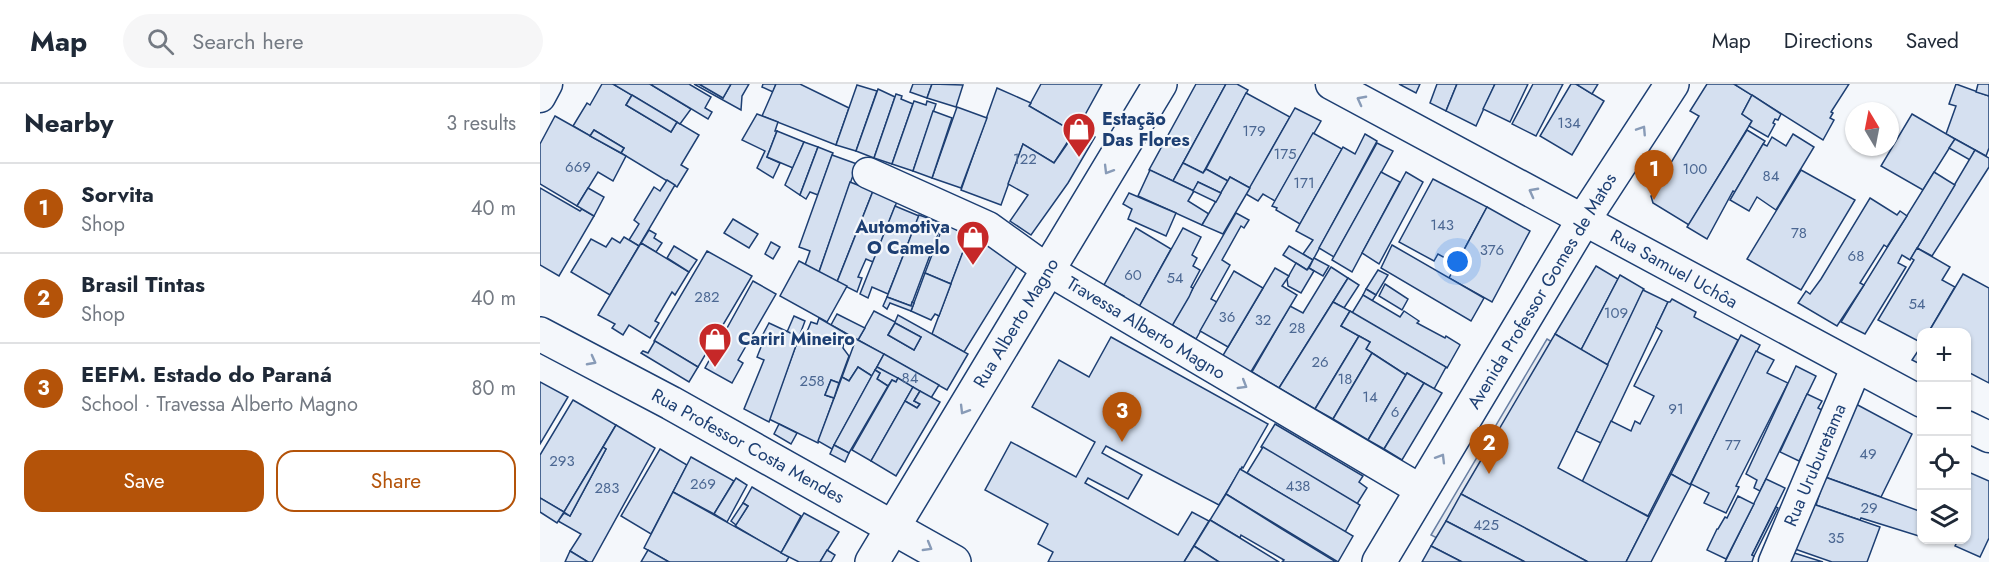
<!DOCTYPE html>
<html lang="en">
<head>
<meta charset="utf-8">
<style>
  :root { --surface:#fff; --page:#f6f6f7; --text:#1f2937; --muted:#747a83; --line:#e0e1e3; --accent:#b45309 }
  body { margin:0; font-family:Jost,sans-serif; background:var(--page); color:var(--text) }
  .controls { position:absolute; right:18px; bottom:18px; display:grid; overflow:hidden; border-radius:12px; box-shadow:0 2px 4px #0004 }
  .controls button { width:54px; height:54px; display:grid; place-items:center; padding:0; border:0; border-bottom:2px solid var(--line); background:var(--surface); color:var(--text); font:30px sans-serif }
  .compass { position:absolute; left:1305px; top:18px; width:54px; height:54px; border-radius:50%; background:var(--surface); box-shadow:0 2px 4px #0004; rotate:350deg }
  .you { position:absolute; left:918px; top:178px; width:21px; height:21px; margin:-15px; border:4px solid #fff; border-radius:50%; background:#1a73e8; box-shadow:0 0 0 9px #1a73e833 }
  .badge { display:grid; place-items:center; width:39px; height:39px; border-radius:50%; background:var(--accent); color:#fff; font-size:20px; font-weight:700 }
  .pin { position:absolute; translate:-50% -50px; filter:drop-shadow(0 2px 3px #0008) }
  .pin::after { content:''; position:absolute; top:32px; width:21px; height:18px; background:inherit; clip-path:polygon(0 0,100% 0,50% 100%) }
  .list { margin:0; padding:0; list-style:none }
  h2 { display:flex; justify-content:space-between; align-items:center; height:78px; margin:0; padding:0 24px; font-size:26px }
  h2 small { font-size:20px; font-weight:400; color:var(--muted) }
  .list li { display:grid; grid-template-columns:39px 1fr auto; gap:18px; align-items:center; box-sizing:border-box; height:90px; padding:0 24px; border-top:2px solid var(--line) }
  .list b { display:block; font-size:22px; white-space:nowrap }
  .list p { margin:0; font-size:20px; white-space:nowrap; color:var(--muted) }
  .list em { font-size:20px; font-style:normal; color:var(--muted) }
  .actions { display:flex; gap:12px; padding:18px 24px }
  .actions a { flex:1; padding:14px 0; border:2px solid var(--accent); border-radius:18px; text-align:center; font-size:21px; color:var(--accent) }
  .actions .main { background:var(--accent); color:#fff }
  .icon { flex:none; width:33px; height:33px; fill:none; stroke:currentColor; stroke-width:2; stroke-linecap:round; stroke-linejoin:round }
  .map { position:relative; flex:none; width:1449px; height:478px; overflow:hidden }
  header { display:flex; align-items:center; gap:36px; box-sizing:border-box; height:84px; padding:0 30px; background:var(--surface); border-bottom:2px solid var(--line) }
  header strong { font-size:28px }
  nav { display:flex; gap:33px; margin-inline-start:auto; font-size:21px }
  .search { width:420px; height:54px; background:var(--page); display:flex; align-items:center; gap:15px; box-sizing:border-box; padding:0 21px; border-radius:33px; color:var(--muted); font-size:22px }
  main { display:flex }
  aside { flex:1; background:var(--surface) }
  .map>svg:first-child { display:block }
  .parking { fill:#e3e8f0; stroke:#687fa3; stroke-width:1.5 }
  .building { fill:#d5e0f0; stroke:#1d3f73; stroke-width:1.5; fill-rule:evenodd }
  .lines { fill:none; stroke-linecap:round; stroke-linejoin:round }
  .minor-casing { stroke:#1d3f73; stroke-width:33 }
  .tertiary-casing { stroke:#1d3f73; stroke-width:36 }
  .primary-casing { stroke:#1d3f73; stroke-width:36 }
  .minor { stroke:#f4f7fb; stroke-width:30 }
  .tertiary { stroke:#f4f7fb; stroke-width:33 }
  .primary { stroke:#f4f7fb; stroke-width:33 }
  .oneway { stroke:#889bb7 }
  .labels { text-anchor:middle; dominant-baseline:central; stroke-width:4.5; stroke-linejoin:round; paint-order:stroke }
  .number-label { font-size:15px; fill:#4b6792 }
  .poi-label { font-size:18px; font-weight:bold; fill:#1d3f73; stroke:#f4f7fb; text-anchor:start }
  .street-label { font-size:18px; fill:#1d3f73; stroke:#f4f7fb }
</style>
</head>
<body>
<header>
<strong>Map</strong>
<div class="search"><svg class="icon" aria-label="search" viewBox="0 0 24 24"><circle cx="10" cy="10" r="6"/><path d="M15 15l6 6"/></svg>Search here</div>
<nav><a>Map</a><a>Directions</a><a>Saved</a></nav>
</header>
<main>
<aside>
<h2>Nearby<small>3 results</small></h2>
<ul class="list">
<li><span class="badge">1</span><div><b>Sorvita</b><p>Shop</p></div><em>40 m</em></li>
<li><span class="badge">2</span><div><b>Brasil Tintas</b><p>Shop</p></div><em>40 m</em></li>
<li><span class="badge">3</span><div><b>EEFM. Estado do Paraná</b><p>School · Travessa Alberto Magno</p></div><em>80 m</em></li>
</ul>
<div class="actions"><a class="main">Save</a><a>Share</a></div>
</aside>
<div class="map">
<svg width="1449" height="478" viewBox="0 0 1449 478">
  <rect width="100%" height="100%" fill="#f4f7fb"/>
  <!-- parking -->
  <polygon class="parking" points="1007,255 1019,262 903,457 891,451"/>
  <!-- building -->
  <g class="building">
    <polygon points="62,0 73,0 92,11 86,21 131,48 137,38 159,51 141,81 148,85 137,103 81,69 84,64 54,46 50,52 33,42 47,19 50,21"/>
    <polygon points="73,0 110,0 151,25 140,40"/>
    <polygon points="110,0 149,0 171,13 165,24 172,28 168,35"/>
    <polygon points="154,0 159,0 183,14 191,0 209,0 202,12 201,26"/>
    <polygon points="159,0 191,0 183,14"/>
    <polygon points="223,0 236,0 233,8 222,3"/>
    <polygon points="236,0 260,0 309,24 296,61 222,32"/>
    <polygon points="373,0 392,0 387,14 370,8"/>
    <polygon points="392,0 423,1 416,23 387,14"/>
    <polygon points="501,0 562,0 535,49 489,22"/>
    <polygon points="656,0 686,0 633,97 609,86"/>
    <polygon points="686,0 697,0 708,6 663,89 643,79"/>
    <polygon points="859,0 880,0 876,9"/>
    <polygon points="897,0 917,0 906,27 890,19"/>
    <polygon points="917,0 955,0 936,42 906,27"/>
    <polygon points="955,0 988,0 970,38 943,25"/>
    <polygon points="993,0 1023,0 996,52 972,40"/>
    <polygon points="1031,0 1036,0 1064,17 1032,71 1000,52"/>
    <polygon points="1036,0 1058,0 1052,10"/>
    <polygon points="1167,0 1194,0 1212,11 1202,30 1212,37 1149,141 1113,119 1111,112 1159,32 1150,27"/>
    <polygon points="1194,0 1309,0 1291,28 1293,29 1290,34 1294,36 1283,56"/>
    <polygon points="1416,0 1449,12 1449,64 1446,72 1406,50 1416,22 1409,20"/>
    <polygon points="1438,0 1449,0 1449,12 1436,8"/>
    <polygon points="317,1 337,7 316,67 296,61"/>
    <polygon points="457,4 491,19 489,22 534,48 514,79 483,60 461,121 421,106"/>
    <polygon points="338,5 355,13 334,74 316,67"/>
    <polygon points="706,9 750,33 710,104 690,93 688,97 666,85"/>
    <polygon points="356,10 362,12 361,15 373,20 352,80 334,74"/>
    <polygon points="92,11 137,38 131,48 86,21"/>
    <polygon points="1212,11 1241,30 1238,36 1235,35 1233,39 1235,40 1228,53 1209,42 1212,37 1202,30"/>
    <polygon points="374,17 386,21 387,17 396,20 373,87 352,80"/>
    <polygon points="417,23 447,34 421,104 392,94"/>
    <polygon points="755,24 781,37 735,117 723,110 718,117 706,110"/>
    <polygon points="393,27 412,34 392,94 373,87"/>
    <polygon points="217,30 238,38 235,47 237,47 227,73 240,79 233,94 217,84 225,67 202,56"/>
    <polygon points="1372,30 1415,55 1383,106 1341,82"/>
    <polygon points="15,32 86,72 73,97 58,88 37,122 0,100 0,60"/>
    <polygon points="539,43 555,53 528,99 491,151 470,137 488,111 468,100 483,60 514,79"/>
    <polygon points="54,46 84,64 81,69 50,52"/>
    <polygon points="1207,46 1225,57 1195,108 1193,107 1167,155 1147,143"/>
    <polygon points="237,47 264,58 253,84 227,73"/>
    <polygon points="773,49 802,65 760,140 736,126 737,124 732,122"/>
    <polygon points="825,50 837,57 773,176 763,170 773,156 756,147 803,63 815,70"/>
    <polygon points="1253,50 1274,63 1236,126 1217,113 1209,127 1190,116 1223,60 1227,62 1232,53 1246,62"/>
    <polygon points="1415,55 1435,66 1430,76 1409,64"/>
    <polygon points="264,58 278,63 260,111 245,101"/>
    <polygon points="837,59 853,67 794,173 779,164"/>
    <polygon points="278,63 293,69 278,111 270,108 266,115 260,111"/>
    <polygon points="1435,66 1449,74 1449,83 1392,172 1377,164"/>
    <polygon points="292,71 317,80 279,188 265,181 270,167 259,163"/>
    <polygon points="643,79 663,89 666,85 688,97 681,109 658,98 654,107 633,97"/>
    <polygon points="610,86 654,107 648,117 669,130 662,141 598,112"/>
    <polygon points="1261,86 1315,116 1261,206 1207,175"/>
    <polygon points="841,88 860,98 812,188 792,176"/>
    <polygon points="866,88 883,98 839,180 822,169"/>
    <polygon points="1394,88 1415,101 1370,176 1362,171 1358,179 1366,183 1325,250 1301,238"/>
    <polygon points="690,93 710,104 683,150 662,141"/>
    <polygon points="893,95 947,123 913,186 905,180 907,175 898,170 894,177 859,158"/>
    <polygon points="127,96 135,101 99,162 89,156 99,140 94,136 114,103 120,107"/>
    <polygon points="310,98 333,107 297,198 279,188"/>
    <polygon points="658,98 681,109 676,118 653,107"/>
    <polygon points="0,104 40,127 42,125 54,132 19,192 0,181"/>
    <polygon points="48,104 64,113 54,132 37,122"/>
    <polygon points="333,107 360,110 333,178 326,175 318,193 322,194 317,208 297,198"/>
    <polygon points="589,109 636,129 626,152 588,135 592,125 583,120"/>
    <polygon points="1330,114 1357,131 1360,127 1367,132 1347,163 1344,161 1320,199 1324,201 1297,242 1258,219 1266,207 1270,210 1281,195"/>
    <polygon points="355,122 379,132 348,210 332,203 328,214 320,210"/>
    <polygon points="947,123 990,147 952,218 909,194"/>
    <polygon points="696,129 709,136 704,144 701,142 682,176 690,181 671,215 677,218 656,255 632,241"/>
    <polygon points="379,131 402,139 371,222 347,213"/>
    <polygon points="193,135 218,150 209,164 184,149"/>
    <polygon points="405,137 431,147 411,200 385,189"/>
    <polygon points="596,144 631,165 599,223 583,215 584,212 564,201"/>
    <polygon points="643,144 661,153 652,171 657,174 653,182 660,186 651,203 653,204 649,213 632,242 599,223"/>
    <polygon points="109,146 116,150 114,154 122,159 116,168 101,159"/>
    <polygon points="430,149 479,179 424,268 392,250"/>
    <polygon points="84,153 99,162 70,211 31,188 51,155 66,163 72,154 80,159"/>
    <polygon points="231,158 240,163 233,175 225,170"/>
    <polygon points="101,159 149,188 135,211 132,208 115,237 119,239 110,254 89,241 83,251 72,244 75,240 58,231"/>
    <polygon points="852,161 944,214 931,237 841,184"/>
    <polygon points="134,162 157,176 149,188 127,174"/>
    <polygon points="749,162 773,176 767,186 743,171"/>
    <polygon points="1377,164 1410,183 1402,196 1415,203 1388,249 1382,249 1382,259 1338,236 1374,176 1371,174"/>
    <polygon points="167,167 212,192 158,283 114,257"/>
    <polygon points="774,174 789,182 783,192 769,184"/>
    <polygon points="259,177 307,202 287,238 240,212"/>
    <polygon points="756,179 767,186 769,184 774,187 761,209 748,202 747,195"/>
    <polygon points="1056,182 1078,195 1041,266 1015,250"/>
    <polygon points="791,183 808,194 739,304 712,288 750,222 763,229"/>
    <polygon points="735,184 749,192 742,202 757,211 709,291 682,273"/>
    <polygon points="838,186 848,191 836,211 826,205"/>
    <polygon points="694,187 723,204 688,263 660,247"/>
    <polygon points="385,189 411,200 399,232 395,230 391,236 371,227"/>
    <polygon points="1423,190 1449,204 1449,299 1426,287 1426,249 1388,249"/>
    <polygon points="1080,191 1104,205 1068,281 1041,266"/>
    <polygon points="808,194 819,201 804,224 793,218"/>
    <polygon points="213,197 236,210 198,276 203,279 192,299 165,284"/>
    <polygon points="845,200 868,215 862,226 839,212"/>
    <polygon points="826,205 836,211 832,217 823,211"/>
    <polygon points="1103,206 1128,218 1061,359 1036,347"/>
    <polygon points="823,211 860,233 864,227 879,237 877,239 905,254 906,252 919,260 920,261 907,284 812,229"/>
    <polygon points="347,213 371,222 372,218 374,219 371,227 350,219 347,225 343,222"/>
    <polygon points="1132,215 1156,228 1154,233 1198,256 1108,432 1042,398 1071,337 1091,347 1095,337 1100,340 1114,312 1094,302 1122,247 1116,243 1128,218 1130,218"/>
    <polygon points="793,218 810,227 801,242 819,252 775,325 739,304"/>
    <path d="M334,227L355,238L358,231L428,270L407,306L318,256ZM355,239L381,253L374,266L348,251Z"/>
    <polygon points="810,227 906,283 894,305 867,289 866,291 826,265 830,258 801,242"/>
    <polygon points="297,230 325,244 318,256 291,241"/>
    <polygon points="254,232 265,237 259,253 247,248"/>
    <polygon points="279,234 305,249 303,264 309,272 299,299 291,296 285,311 294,314 278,359 229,335 259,253 264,255 271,238 277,240"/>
    <polygon points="229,239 259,253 229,338 204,325 224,276 217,273 225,253 222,252"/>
    <polygon points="355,239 381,253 374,266 348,251"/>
    <polygon points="1015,250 1068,281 1018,384 1109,433 1086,478 1048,478 921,410"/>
    <polygon points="1201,251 1220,261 1150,401 1131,390"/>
    <polygon points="819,252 830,258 826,265 832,269 793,335 775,325"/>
    <polygon points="571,253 728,340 703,384 702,383 679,421 566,362 562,369 602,391 588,415 548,394 545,399 638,451 652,428 669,437 644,478 508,478 513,468 498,460 508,440 445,406 471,358 536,393 555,358 492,323 519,276 549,293"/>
    <polygon points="316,255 344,270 332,292 318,283 309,297 302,293"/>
    <polygon points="115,257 158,283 149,298 101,269 103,267 108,269"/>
    <polygon points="1382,261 1382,281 1372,276"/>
    <polygon points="1216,267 1234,276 1227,289 1248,299 1196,402 1199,403 1186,429 1164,419 1169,409 1151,400"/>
    <polygon points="832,269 866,291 828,356 793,335"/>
    <polygon points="344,270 399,301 391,314 337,283"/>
    <polygon points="1256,282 1276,292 1220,407 1214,404 1217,396 1206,390"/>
    <polygon points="318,283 332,292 292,365 278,357 302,293 309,297"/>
    <polygon points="337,283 358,294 356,298 352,296 348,302 337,295 340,289 335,286"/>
    <polygon points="335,286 340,289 337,295 348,302 309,369 294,361"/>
    <polygon points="867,289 884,299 844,365 828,356"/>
    <polygon points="358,294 373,303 331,377 312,366 352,296 356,298"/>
    <polygon points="291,296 299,299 294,314 285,311"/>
    <polygon points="0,298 28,313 0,360"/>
    <polygon points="884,299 902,309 862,376 844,365"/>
    <polygon points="373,303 380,307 374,317 380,320 377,324 365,317"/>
    <polygon points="380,307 400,318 356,392 331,377 365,317 377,324 380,320 374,317"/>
    <polygon points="1267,310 1282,317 1278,324 1284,327 1259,377 1240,368"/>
    <polygon points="33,316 76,341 24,428 0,414 0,371"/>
    <polygon points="1314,319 1372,350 1341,413 1285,393"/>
    <polygon points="239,340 257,349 251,360 234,350"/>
    <polygon points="735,340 823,392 819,398 827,404 817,420 721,363"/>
    <polygon points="76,341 115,364 52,478 48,478 30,467 41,450 18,437 24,429 30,432 66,365 63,363"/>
    <polygon points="294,361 309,369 305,378 290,370"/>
    <polygon points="63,363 66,365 30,432 24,428"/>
    <polygon points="723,363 820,421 805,448 707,389"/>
    <polygon points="120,365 147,381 111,450 81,432"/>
    <polygon points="151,373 194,397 174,430 133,408"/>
    <polygon points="700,385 813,452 798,478 686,410"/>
    <polygon points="1426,387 1449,397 1449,454 1440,473 1415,462 1418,456 1426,456"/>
    <polygon points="1131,390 1151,401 1111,478 1086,478"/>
    <polygon points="1285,393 1382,428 1382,453 1321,434 1320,436 1276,421"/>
    <polygon points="196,394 207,401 187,438 174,430"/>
    <polygon points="1226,395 1245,404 1212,471 1214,472 1212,478 1185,478"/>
    <polygon points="212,403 261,432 241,469 195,442 208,422 203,419"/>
    <polygon points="133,408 249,473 246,478 129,478 104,464"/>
    <polygon points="686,410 742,445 796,478 742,478 744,476 701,451 700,454 670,436"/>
    <polygon points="921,410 987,445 1048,478 985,478 906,437"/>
    <polygon points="1198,412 1214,420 1186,475 1167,466 1177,445 1178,445 1185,433 1187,434"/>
    <polygon points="0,414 24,428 17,439 0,428"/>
    <polygon points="203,419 208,422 196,441 191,437"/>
    <polygon points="1270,419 1340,443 1327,478 1292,478 1252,464"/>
    <polygon points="1236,423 1238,424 1214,472 1212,471"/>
    <polygon points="264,429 299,448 280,478 259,478 241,469"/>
    <polygon points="670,436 700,454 739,478 679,478 654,462"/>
    <polygon points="906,437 985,478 922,478 891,462"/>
    <polygon points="654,462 679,478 644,478"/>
    <polygon points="891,462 922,478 882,478"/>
    <polygon points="108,466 129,478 101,478"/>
    <polygon points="287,466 295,471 291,478 280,478"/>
    <polygon points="30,467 48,478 25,478"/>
    <polygon points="1251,468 1283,478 1248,478"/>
  </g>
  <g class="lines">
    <defs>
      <g id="minor">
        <polyline points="791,0 1382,318"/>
        <polyline points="0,13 7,0"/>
        <polyline points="328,89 448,143 508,186 881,406"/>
        <polyline points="1426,342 1449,353"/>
        <polyline points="1234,478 1316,284"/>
      </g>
      <polyline id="tertiary" points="0,250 131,319 414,478"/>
      <g id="primary">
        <polyline points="332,478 620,0"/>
        <polyline points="839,478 1044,135 1132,0"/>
      </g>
    </defs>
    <!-- minor casing -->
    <use href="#minor" class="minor-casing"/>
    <!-- tertiary casing -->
    <use href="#tertiary" class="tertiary-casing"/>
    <!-- primary casing -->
    <use href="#primary" class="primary-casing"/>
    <!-- minor -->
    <use href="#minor" class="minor"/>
    <!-- tertiary -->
    <use href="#tertiary" class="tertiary"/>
    <!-- primary -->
    <use href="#primary" class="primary"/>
  </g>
  <!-- one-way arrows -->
  <defs><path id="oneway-chevron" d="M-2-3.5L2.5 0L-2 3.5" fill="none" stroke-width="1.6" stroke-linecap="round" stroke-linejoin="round" transform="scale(1.5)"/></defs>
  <g class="oneway">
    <use href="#oneway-chevron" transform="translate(821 16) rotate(-152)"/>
    <use href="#oneway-chevron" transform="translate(1102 46) rotate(-57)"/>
    <use href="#oneway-chevron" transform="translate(568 86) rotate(121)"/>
    <use href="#oneway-chevron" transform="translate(993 108) rotate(-152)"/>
    <use href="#oneway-chevron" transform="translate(52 277) rotate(28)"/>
    <use href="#oneway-chevron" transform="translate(703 301) rotate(31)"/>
    <use href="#oneway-chevron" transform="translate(424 326) rotate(121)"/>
    <use href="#oneway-chevron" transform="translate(901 374) rotate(-59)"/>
    <use href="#oneway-chevron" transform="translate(388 463) rotate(30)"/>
  </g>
  <!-- icons -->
  <defs>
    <symbol id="shop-pin" viewBox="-11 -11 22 30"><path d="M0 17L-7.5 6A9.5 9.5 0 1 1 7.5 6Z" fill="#c62828" stroke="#f4f7fb"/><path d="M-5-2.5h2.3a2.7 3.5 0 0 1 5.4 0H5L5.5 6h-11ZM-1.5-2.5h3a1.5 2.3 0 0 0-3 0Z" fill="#fff"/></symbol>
  </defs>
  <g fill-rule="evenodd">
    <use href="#shop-pin" x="520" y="26" width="38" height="52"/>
    <use href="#shop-pin" x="414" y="134" width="38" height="52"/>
    <use href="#shop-pin" x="156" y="236" width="38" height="52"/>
  </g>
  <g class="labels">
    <!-- number labels -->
    <g class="number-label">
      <text x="1029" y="39">134</text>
      <text x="714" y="47">179</text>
      <text x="745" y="70">175</text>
      <text x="485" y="75">122</text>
      <text x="38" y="83">669</text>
      <text x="1155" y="85">100</text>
      <text x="1231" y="92">84</text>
      <text x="764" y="99">171</text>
      <text x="902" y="141">143</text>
      <text x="1259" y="149">78</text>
      <text x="952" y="166">376</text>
      <text x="1316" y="172">68</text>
      <text x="593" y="191">60</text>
      <text x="635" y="194">54</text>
      <text x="167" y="213">282</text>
      <text x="1377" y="220">54</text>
      <text x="1076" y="229">109</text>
      <text x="687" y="233">36</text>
      <text x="723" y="236">32</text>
      <text x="757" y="244">28</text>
      <text x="780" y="278">26</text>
      <text x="370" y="294">84</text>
      <text x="805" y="295">18</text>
      <text x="272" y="297">258</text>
      <text x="830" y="313">14</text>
      <text x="1136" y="325">91</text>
      <text x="855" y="328">6</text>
      <text x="1193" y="361">77</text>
      <text x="1328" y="370">49</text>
      <text x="22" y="377">293</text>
      <text x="163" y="400">269</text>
      <text x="758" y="402">438</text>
      <text x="67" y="404">283</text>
      <text x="1329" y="424">29</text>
      <text x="946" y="441">425</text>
      <text x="1296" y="454">35</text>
    </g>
    <!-- poi labels -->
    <g class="poi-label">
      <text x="562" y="35">Estação<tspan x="562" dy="21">Das Flores</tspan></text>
      <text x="410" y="143" text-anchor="end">Automotiva<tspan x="410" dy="21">O Camelo</tspan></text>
      <text x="198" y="255">Cariri Mineiro</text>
    </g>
    <!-- street labels -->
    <g class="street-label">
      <text transform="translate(1134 185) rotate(29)">Rua Samuel Uchôa</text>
      <text transform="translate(1002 207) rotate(-59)">Avenida Professor Gomes de Matos</text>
      <text transform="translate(476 239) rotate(-59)">Rua Alberto Magno</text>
      <text transform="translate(606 244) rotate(31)">Travessa Alberto Magno</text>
      <text transform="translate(208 362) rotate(29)">Rua Professor Costa Mendes</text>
      <text transform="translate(1275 381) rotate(-67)">Rua Uruburetama</text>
    </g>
  </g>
</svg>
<div class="controls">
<button>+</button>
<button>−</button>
<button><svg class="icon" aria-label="locate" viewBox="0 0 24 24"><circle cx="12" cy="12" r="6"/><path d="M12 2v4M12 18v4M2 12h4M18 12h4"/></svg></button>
<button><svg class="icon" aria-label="layers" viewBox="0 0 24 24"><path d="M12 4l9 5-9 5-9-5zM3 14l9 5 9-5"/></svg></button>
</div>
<svg class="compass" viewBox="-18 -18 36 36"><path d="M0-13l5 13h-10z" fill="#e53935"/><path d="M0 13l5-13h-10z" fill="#747a83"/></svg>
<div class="you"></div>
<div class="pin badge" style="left:1114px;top:116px">1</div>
<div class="pin badge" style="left:949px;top:390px">2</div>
<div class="pin badge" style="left:582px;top:358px">3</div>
</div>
</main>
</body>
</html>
